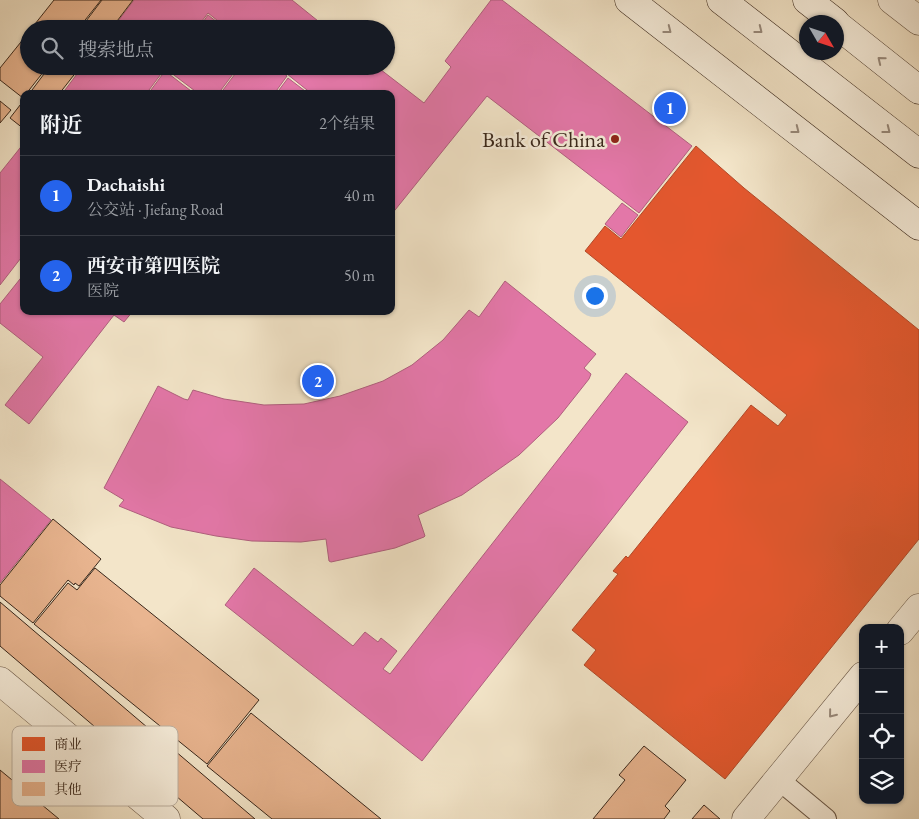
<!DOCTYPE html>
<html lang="zh">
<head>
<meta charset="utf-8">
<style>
  :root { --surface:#171b24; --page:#20242c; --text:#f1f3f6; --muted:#9ea1a6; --line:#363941; --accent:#2563eb }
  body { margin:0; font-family:"EB Garamond","Noto Serif SC",serif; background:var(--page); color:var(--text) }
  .controls { position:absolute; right:15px; bottom:15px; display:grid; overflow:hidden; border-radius:10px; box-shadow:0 1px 4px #0004 }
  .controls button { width:45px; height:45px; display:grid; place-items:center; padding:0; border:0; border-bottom:1px solid var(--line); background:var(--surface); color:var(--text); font:25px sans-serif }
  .compass { position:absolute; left:799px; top:15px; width:45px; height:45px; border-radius:50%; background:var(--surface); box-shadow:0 1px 4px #0004; rotate:129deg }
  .you { position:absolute; left:594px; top:295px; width:18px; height:18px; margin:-12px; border:4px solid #fff; border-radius:50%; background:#1a73e8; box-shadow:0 0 0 8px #1a73e833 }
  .badge { display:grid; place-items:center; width:32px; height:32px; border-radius:50%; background:var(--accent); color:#fff; font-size:16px; font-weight:700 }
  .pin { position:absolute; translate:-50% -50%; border:2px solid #fff; box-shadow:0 1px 5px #0006 }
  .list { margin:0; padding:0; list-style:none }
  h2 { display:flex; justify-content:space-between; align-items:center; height:65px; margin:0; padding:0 20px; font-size:21px }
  h2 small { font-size:16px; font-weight:400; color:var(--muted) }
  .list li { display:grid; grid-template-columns:32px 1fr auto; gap:15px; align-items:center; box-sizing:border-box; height:80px; padding:0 20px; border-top:1px solid var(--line) }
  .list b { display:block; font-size:19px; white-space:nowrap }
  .list p { margin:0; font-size:16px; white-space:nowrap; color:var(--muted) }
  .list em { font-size:16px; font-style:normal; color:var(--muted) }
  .icon { flex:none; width:28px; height:28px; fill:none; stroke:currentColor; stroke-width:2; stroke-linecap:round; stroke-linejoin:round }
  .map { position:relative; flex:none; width:919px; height:819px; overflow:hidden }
  .search { position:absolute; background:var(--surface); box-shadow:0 1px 4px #0004; left:20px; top:20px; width:375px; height:55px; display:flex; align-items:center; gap:12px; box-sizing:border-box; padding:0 18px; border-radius:28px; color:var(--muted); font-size:19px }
  .panel { position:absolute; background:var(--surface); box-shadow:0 1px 4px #0004; left:20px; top:90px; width:375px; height:225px; border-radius:10px }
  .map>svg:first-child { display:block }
  .shops { fill:#e4572e; stroke:#b14928 }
  .health { fill:#e377a8; stroke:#b05f7e }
  .building { fill:#e9b590; stroke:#39271b }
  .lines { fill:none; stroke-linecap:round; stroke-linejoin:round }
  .service-casing { stroke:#685646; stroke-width:22 }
  .minor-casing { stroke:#685646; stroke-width:29 }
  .tertiary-casing { stroke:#685646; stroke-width:29 }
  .secondary-casing { stroke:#39271b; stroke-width:29 }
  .service { stroke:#f7eedc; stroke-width:20 }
  .minor { stroke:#f7eedc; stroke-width:28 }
  .tertiary { stroke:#f7eedc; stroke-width:28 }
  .secondary { stroke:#f7eedc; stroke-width:28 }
  .oneway { stroke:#988a7c }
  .poi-dot { fill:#8f2418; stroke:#f7eedc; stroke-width:2 }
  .labels { text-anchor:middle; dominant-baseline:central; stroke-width:5; stroke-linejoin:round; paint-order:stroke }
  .poi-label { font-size:22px; fill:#39271b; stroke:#f7eedc; text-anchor:end }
  .key { fill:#f7eedc; stroke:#beb2a2; stroke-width:1 }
  .key-label { font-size:14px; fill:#39271b }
</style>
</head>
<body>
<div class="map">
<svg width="919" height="819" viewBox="0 0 919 819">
  <rect width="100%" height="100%" fill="#f3e5c9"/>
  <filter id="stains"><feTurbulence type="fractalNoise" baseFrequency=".004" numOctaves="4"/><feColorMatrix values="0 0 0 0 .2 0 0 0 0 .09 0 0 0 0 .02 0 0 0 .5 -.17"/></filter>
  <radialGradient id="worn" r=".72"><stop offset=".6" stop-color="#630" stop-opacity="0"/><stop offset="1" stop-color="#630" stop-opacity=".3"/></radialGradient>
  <!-- shops -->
  <polygon class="shops" points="696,146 744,188 919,330 919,539 725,779 584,665 596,650 572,630 618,574 613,571 626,556 628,558 751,405 778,426 787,415 585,251 605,226 621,239"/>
  <!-- health -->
  <g class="health">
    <polygon points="134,0 292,0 328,29 228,29 208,13 196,29 112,29"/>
    <polygon points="491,0 502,0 692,146 639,213 487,96 391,215 391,94 312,94 277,66 376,66 424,103 451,67 445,61"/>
    <polygon points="208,15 226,29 198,29"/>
    <polygon points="83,66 167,66 146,94 62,94"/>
    <polygon points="168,66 239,66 218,94 199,94 166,69"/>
    <polygon points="241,66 274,66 287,76 274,94 220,94"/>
    <polygon points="165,71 195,94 148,94"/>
    <polygon points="288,78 309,94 276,94"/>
    <polygon points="24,143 24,254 0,285 0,173"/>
    <polygon points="622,203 638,215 621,237 605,224"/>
    <polygon points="24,274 24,311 133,311 124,322 114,315 29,424 5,405 43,357 0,323 0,304"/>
    <polygon points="505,281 596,354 584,368 591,374 589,379 558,418 519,455 462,495 418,515 425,536 424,537 395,548 331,562 329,561 326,539 301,542 252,541 216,536 171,527 119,506 124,500 104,488 158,386 184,399 188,400 193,390 224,399 264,405 304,404 340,396 383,381 412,365 443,340 469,310 479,317"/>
    <polygon points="626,373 688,422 422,761 225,605 254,568 353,646 365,632 378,642 381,638 397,651 383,669 390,674"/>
    <polygon points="0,479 51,520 0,583"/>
  </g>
  <!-- building -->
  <g class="building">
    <polygon points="54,0 101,0 78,29 31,29"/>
    <polygon points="102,0 133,0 111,29 80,29"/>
    <polygon points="29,32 29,66 48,66 26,94 24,94 23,98 0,80 0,68"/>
    <polygon points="50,66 81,66 59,94 29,94"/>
    <polygon points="24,100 24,129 10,118"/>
    <polygon points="0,101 11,110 0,123"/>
    <polygon points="53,519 101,559 79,586 75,583 74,585 68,580 33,623 0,596 0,585"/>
    <polygon points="95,568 259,700 207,764 34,624 68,583 77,590"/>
    <polygon points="0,602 255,819 203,819 0,646"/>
    <polygon points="251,713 381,819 272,819 207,766"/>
    <polygon points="644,746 686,780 665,806 670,811 664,819 593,819 625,780 619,775"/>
    <polygon points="0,770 59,819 0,819"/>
    <polygon points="704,805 720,819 692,819"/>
  </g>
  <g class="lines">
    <defs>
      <polyline id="service" points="778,779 826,819"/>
      <polyline id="minor" points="892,0 919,21"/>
      <g id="tertiary">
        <polyline points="900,631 919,608"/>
        <polyline points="0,681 166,819"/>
        <polyline points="746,819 863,676"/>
      </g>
      <g id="secondary">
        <polyline points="629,0 919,226"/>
        <polyline points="721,0 919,154"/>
        <polyline points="807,0 835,22"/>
        <polyline points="836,24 919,90"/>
      </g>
    </defs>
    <!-- service casing -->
    <use href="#service" class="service-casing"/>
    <!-- minor casing -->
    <use href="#minor" class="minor-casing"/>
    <!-- tertiary casing -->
    <use href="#tertiary" class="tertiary-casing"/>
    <!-- secondary casing -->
    <use href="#secondary" class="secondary-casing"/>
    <!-- service -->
    <use href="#service" class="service"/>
    <!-- minor -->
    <use href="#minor" class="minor"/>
    <!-- tertiary -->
    <use href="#tertiary" class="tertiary"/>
    <!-- secondary -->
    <use href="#secondary" class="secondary"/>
  </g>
  <!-- one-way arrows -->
  <defs><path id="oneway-chevron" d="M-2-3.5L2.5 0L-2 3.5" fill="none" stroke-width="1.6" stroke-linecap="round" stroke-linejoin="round" transform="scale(1.25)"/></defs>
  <g class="oneway">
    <use href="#oneway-chevron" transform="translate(668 30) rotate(38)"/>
    <use href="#oneway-chevron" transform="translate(759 30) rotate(38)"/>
    <use href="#oneway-chevron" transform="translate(881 60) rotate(-141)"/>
    <use href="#oneway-chevron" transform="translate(796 130) rotate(38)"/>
    <use href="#oneway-chevron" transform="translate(887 130) rotate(38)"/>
    <use href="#oneway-chevron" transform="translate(832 714) rotate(129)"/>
  </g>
  <!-- markers -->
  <circle class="poi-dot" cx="615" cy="139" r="5"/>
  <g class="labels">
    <!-- poi labels -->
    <g class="poi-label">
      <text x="605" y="139">Bank of China</text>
    </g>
  </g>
  <!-- legend -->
  <rect x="12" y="726" width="166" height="80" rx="8" class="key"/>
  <rect x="22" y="737" width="23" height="14" fill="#e4572e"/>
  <rect x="22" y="760" width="23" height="13" fill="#e377a8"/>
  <rect x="22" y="782" width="23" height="14" fill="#e9b590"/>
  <g class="key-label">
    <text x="54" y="749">商业</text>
    <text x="54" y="771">医疗</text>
    <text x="54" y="794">其他</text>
  </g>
  <rect width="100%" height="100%" filter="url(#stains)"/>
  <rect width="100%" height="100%" fill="url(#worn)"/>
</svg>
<div class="controls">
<button>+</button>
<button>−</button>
<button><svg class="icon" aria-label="locate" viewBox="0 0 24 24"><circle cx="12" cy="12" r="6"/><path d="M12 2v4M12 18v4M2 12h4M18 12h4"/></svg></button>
<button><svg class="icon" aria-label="layers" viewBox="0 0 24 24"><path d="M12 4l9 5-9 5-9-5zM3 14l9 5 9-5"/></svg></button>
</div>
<svg class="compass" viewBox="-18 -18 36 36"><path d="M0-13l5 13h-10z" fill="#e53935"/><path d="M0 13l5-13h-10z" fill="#9ea1a6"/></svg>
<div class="you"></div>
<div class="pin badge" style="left:670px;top:108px">1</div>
<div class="pin badge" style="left:318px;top:381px">2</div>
<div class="search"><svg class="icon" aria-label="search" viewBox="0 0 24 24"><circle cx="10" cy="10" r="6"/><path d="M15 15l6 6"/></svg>搜索地点</div>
<section class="panel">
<h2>附近<small>2个结果</small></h2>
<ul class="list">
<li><span class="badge">1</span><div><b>Dachaishi</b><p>公交站 · Jiefang Road</p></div><em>40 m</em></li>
<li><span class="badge">2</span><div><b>西安市第四医院</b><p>医院</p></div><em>50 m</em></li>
</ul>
</section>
</div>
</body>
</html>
